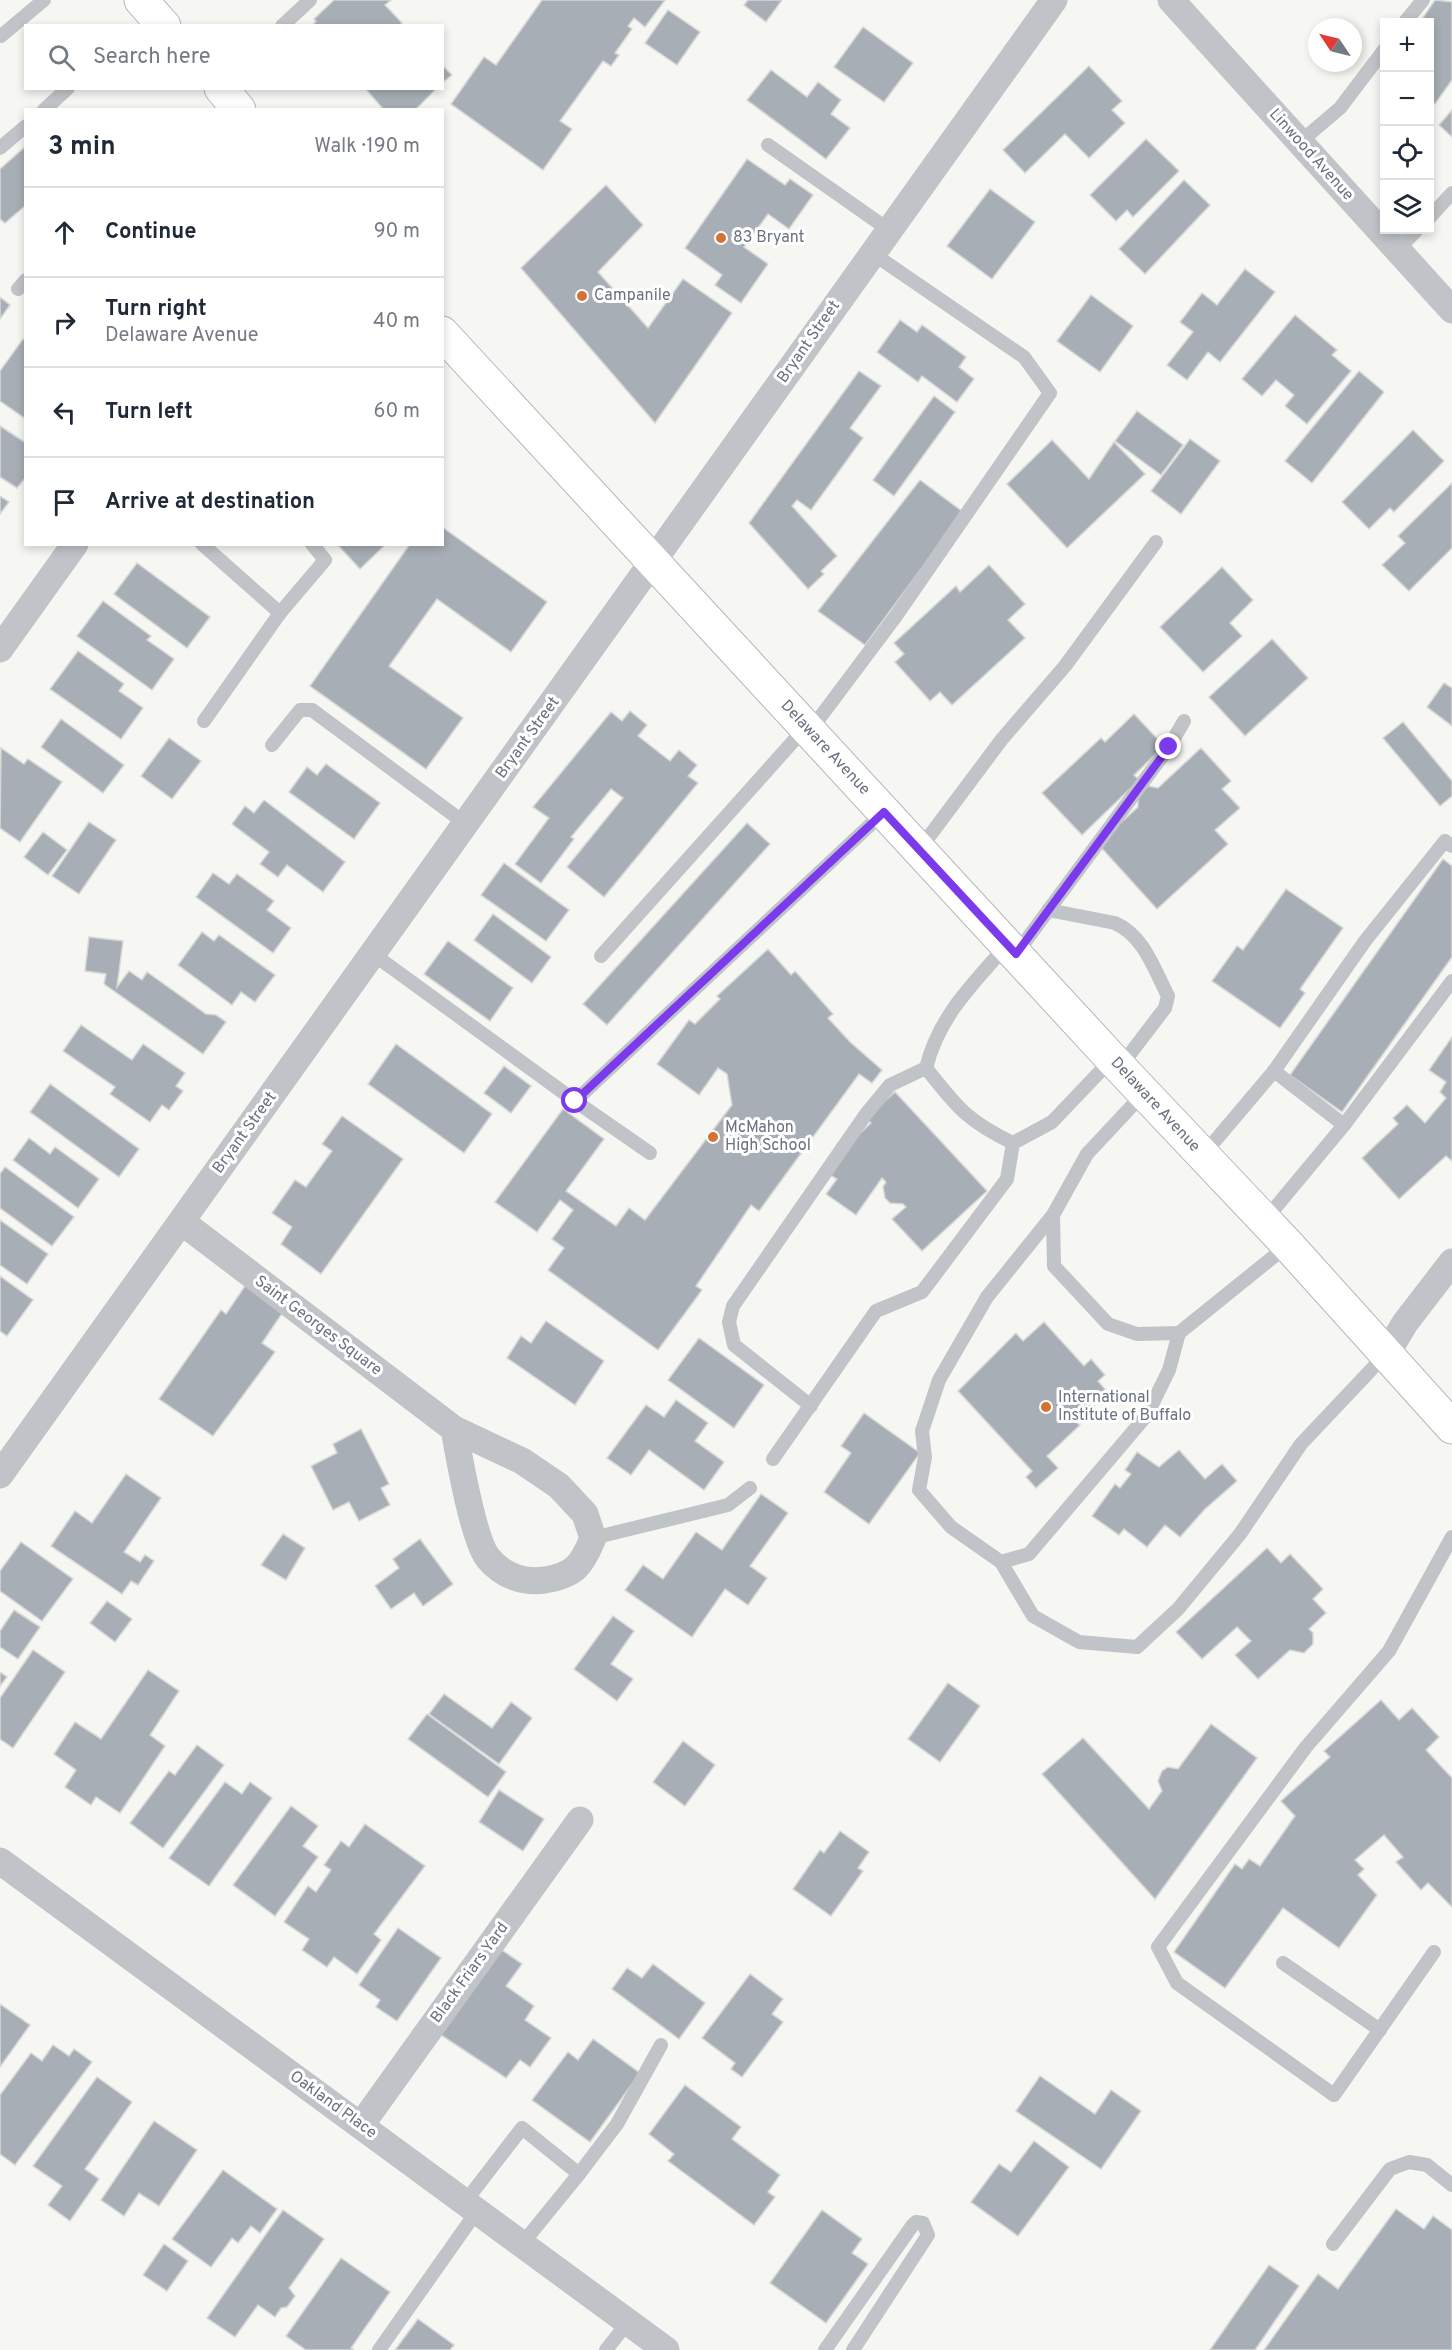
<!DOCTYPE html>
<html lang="en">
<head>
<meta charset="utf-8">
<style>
  :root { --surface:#fff; --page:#f6f6f7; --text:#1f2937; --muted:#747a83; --line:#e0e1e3 }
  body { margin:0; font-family:Overpass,sans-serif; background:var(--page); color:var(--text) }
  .controls { position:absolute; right:18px; top:18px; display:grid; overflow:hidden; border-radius:0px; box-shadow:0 3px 9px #0003 }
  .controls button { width:54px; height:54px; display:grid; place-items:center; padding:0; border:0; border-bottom:2px solid var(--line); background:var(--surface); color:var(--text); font:30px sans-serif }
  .compass { position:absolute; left:1308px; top:18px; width:54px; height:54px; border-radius:50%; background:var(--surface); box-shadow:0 3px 9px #0003; rotate:305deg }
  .stop { position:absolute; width:18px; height:18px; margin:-14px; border:4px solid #7c3aed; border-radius:50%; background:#fff }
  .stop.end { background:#7c3aed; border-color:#fff; box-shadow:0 2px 6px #0008 }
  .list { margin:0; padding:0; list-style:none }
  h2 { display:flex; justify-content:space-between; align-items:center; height:78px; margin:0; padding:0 24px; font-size:26px }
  h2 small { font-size:20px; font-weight:400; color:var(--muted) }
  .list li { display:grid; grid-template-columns:39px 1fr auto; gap:18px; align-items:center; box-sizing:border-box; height:90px; padding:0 24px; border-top:2px solid var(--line) }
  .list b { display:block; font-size:22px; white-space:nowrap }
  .list p { margin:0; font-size:20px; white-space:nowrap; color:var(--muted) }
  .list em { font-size:20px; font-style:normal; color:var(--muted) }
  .icon { flex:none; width:33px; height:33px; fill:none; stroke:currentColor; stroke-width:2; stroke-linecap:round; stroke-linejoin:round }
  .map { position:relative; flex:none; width:1452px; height:2350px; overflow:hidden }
  .search { position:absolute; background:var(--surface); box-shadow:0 3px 9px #0003; left:24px; top:24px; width:420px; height:66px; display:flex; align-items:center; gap:15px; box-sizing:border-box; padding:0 21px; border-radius:0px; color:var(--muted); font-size:22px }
  .panel { position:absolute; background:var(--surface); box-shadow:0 3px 9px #0003; left:24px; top:108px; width:420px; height:438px; border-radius:0px }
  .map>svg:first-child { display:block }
  .building { fill:#a8aeb5; stroke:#d7d8d6; stroke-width:1.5 }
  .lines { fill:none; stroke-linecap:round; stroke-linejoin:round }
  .primary-casing { stroke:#b4b6bb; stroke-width:35 }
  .lane { stroke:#c0c3c7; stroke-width:14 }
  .street { stroke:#c0c3c7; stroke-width:27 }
  .primary { stroke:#fff; stroke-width:33 }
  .route { stroke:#7c3aed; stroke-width:8 }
  .poi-dot { fill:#d57135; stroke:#fff; stroke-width:2 }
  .labels { text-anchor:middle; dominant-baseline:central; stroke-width:6; stroke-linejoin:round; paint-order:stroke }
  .street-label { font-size:16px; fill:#687282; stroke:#fff }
  .poi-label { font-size:16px; fill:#687282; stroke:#fff; text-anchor:start }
</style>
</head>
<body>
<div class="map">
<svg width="1452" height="2350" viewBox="0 0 1452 2350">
  <rect width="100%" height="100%" fill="#f6f6f3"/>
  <!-- building -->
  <g class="building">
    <polygon points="334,0 391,0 385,5 402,23 399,26 312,26 316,21 314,19"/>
    <polygon points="542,0 665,0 645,27 634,18 628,26 632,29 615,53 619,55 611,66 603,61 560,121 572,129 543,170 451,104 484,57 496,65"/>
    <polygon points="748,0 782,0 766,22 744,5"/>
    <polygon points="1435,0 1452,2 1452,80 1435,104 1430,100 1430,22 1420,22"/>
    <polygon points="668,10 700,32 677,65 645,43"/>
    <polygon points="863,27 913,63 884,102 834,67"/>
    <polygon points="442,65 452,75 442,83"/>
    <polygon points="1089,66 1122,101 1112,110 1125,123 1089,158 1065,134 1025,173 1003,150"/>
    <polygon points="771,70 807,97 818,82 841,100 831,114 850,128 826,159 747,100"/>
    <polygon points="365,88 437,88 415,110 384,110"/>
    <polygon points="1452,110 1452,137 1439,125"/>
    <polygon points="1146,139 1179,171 1133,217 1127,210 1116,221 1090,195"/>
    <polygon points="26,146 26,205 5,223 0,219 0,169"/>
    <polygon points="747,159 785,185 790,179 813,195 789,229 768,214 744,247 768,264 741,303 715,285 722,275 685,248"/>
    <polygon points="1184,180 1210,205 1145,274 1119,249"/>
    <polygon points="606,185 643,225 598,272 648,328 683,279 732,313 655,423 521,268"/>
    <polygon points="990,189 1035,222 992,279 947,246"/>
    <polygon points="1245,269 1275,292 1220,362 1208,352 1187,380 1167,365 1193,332 1180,322 1202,293 1217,305"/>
    <polygon points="1091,295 1133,326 1100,372 1057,341"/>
    <polygon points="0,297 10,305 0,319"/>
    <polygon points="1295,315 1337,350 1332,355 1351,371 1307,424 1285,406 1294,395 1276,380 1262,396 1242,379"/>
    <polygon points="900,320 917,332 922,325 966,357 959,367 974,379 957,402 922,376 918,382 877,352"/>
    <polygon points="23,339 26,341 26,419 0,401 0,371"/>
    <polygon points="859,371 881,386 850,428 863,438 811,510 797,500 792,506 837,556 821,571 824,574 808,589 749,523"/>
    <polygon points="1359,371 1384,392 1312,483 1285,461"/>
    <polygon points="934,396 955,412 894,496 873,480"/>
    <polygon points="1137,411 1183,445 1161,475 1115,441"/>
    <polygon points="0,426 26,443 26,477 17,488 0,477"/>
    <polygon points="1413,430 1444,461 1394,512 1390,508 1369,529 1342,502"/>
    <polygon points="1190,439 1220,461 1181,514 1151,491"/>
    <polygon points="1052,440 1089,479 1114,442 1145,474 1067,548 1007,484"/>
    <polygon points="920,480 963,512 865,645 818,611"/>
    <polygon points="1452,483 1452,548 1409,591 1382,565 1405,543 1398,536"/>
    <polygon points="0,496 9,502 0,514"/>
    <polygon points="442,527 547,602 511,652 437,599 389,666 463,718 426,769 310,686 410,544 442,544"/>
    <polygon points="337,544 384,544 385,545 360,569"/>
    <polygon points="137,563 210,617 187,648 114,594"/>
    <polygon points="989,565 1025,604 1008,620 1025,638 952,705 940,692 930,701 895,662 904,654 894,643 956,586 960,592"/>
    <polygon points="1222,567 1253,600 1230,623 1242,636 1203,672 1160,627"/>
    <polygon points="103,601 151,636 147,640 174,659 152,690 77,636"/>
    <polygon points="1272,639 1308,678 1245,736 1209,697"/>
    <polygon points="78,651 124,684 119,691 143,708 121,739 50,689"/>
    <polygon points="1444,683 1452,688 1452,726 1427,707"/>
    <polygon points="630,711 647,725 638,736 670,761 679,750 697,765 688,776 698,783 604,897 567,867 623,798 611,789 571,837 574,839 541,883 515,864 549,818 533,807 611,712 622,721"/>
    <polygon points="1134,714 1164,746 1134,775 1139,780 1082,835 1042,793 1101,738 1105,742"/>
    <polygon points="61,719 124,765 103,793 41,747"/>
    <polygon points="1403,722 1452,781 1452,796 1440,806 1383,738"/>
    <polygon points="169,738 201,761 172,799 141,776"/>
    <polygon points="1,748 24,764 28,759 62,782 20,842 0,828"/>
    <polygon points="1201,748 1231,781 1222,789 1240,808 1215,830 1228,844 1157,909 1098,844 1138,807 1138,796 1148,786 1158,788"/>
    <polygon points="326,764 380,803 354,839 289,792 307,767 317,775"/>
    <polygon points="264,800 345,862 323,892 287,865 278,877 260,864 269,852 232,824 245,806 254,813"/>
    <polygon points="89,822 116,840 79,894 52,876"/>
    <polygon points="747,823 770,844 607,1025 583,1004"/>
    <polygon points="43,832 67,850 48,875 24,857"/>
    <polygon points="1443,859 1452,866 1452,957 1342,1112 1290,1075"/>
    <polygon points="504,863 569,910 546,941 481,895"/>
    <polygon points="213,873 229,884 237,874 274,901 267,910 291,928 273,953 196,897"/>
    <polygon points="1286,889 1343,928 1300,989 1305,993 1280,1028 1212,981 1237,946 1243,950"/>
    <polygon points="493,914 551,957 532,983 474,940"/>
    <polygon points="202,932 214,941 219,935 275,975 255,1002 241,992 232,1005 178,965"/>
    <polygon points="89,937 123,941 117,987 129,971 142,980 147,972 206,1014 216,1015 226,1022 203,1054 104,984 106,974 85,971"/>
    <polygon points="448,941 513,988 490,1021 424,974"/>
    <polygon points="768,949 791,975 795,971 833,1014 828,1018 850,1042 882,1070 872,1083 859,1074 759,1211 751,1205 696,1286 702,1290 658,1350 548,1270 564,1248 552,1239 573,1210 560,1200 537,1232 495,1202 563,1109 604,1139 566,1191 616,1226 629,1208 645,1220 732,1105 727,1074 718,1068 699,1095 657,1064 689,1020 695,1024 720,999 717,996"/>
    <polygon points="81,1025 132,1060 143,1044 185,1073 176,1086 183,1091 169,1110 162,1105 150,1122 110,1094 115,1087 63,1051"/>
    <polygon points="1452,1037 1452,1161 1446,1156 1399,1199 1362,1158 1398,1124 1393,1118 1407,1105 1425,1123 1446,1098 1440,1092 1446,1082 1429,1070"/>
    <polygon points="396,1044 492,1114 464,1153 368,1084"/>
    <polygon points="504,1066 531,1086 511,1113 484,1093"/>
    <polygon points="50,1084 139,1149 119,1177 30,1112"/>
    <polygon points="895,1092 987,1191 922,1251 892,1219 906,1207 903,1204 890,1203 885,1198 883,1187 886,1182 882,1178 856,1215 826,1194 837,1179 830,1175 851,1142 871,1123 866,1118"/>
    <polygon points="342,1116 403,1159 321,1274 281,1244 292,1227 272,1213 295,1180 306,1187 332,1151 322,1144"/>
    <polygon points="29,1138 50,1154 55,1147 99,1179 78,1208 13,1160"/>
    <polygon points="5,1167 74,1217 52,1246 0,1208 0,1174"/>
    <polygon points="0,1220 48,1254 27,1284 0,1265"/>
    <polygon points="0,1276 33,1300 7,1336 0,1331"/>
    <polygon points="245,1286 283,1312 262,1343 275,1352 213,1436 159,1399 221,1310 226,1314"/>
    <polygon points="546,1321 604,1361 575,1405 507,1358 521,1336 531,1343"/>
    <polygon points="1044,1322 1084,1366 1091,1359 1105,1375 1098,1381 1108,1393 1076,1422 1080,1425 1047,1456 1058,1468 1036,1488 1026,1477 1032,1471 958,1391 1016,1333 1023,1341"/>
    <polygon points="699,1338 764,1385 734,1428 668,1380"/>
    <polygon points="676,1400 708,1423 695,1441 724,1462 704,1490 649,1450 631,1475 607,1458 646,1405 664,1417"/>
    <polygon points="864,1413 920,1453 869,1524 824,1492 851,1453 841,1446"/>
    <polygon points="361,1429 389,1484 381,1488 390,1505 359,1521 349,1502 333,1510 311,1466 337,1453 333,1444"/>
    <polygon points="1179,1450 1205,1479 1222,1464 1237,1481 1205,1509 1180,1537 1165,1525 1147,1547 1124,1529 1119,1535 1092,1516 1115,1484 1120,1488 1131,1474 1125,1470 1137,1452 1159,1467"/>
    <polygon points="126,1474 161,1498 124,1552 140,1562 145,1555 154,1561 138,1585 131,1581 122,1594 51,1546 75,1511 92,1523"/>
    <polygon points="761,1494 788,1513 750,1566 767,1578 748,1605 725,1589 692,1637 625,1590 643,1565 663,1579 696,1532 722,1550"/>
    <polygon points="283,1534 305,1548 286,1580 261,1565"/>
    <polygon points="420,1539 453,1584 423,1606 414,1593 391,1609 375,1586 399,1568 393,1559"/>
    <polygon points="21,1542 73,1579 42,1621 0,1591 0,1571"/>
    <polygon points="1267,1548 1281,1563 1290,1554 1323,1589 1313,1599 1326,1613 1309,1629 1313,1633 1313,1644 1304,1653 1290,1650 1258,1679 1235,1655 1251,1641 1237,1627 1202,1659 1176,1632"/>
    <polygon points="107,1601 132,1619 115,1642 90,1623"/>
    <polygon points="14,1610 40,1627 18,1659 0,1647 0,1631"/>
    <polygon points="613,1616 634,1631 611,1664 633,1679 617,1701 574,1669"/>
    <polygon points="33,1650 65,1672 13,1748 0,1739 0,1698"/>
    <polygon points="148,1670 179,1691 150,1735 165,1746 120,1813 96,1797 91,1805 65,1787 76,1770 54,1754 75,1722 101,1739"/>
    <polygon points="0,1672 7,1677 0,1686"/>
    <polygon points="948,1683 980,1706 940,1762 908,1739"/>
    <polygon points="444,1694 492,1728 511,1702 532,1718 499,1764 429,1714"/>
    <polygon points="1381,1700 1399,1720 1412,1708 1439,1737 1426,1750 1452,1778 1452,1907 1428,1883 1421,1890 1396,1862 1403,1857 1384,1835 1355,1860 1364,1869 1358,1875 1377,1895 1339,1948 1283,1908 1225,1988 1174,1952 1235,1864 1242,1869 1249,1859 1260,1866 1295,1816 1281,1801 1330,1757 1324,1751"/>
    <polygon points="427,1714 506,1772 488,1797 408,1739"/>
    <polygon points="1211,1724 1257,1758 1155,1899 1042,1774 1083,1738 1149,1809 1162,1791 1158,1781 1162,1771 1168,1767 1178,1769"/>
    <polygon points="683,1741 715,1765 685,1806 653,1782"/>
    <polygon points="197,1745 224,1765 163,1848 130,1823 169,1771 175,1775"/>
    <polygon points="225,1782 242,1794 250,1782 272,1798 209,1886 169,1858"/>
    <polygon points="499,1790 544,1819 523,1851 479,1822"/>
    <polygon points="291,1806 318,1826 303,1846 318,1857 275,1916 233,1885"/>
    <polygon points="365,1824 425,1866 374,1934 381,1940 357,1974 334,1957 327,1967 302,1950 309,1939 284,1922 308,1886 316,1892 331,1870 324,1865 341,1841 349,1847"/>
    <polygon points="840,1831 869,1852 858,1868 863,1871 831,1916 793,1889 820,1850 824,1853"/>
    <polygon points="398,1928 441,1958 397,2021 376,2007 380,2000 359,1985"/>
    <polygon points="499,1948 522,1964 506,1986 534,2006 525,2020 551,2038 530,2067 520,2060 506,2078 438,2033"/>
    <polygon points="653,1964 705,2003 679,2039 612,1989 627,1968 642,1978"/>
    <polygon points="750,1974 783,1999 772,2014 783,2022 742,2077 731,2069 735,2063 702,2038"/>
    <polygon points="0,2004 30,2025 0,2067"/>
    <polygon points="593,2039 640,2073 590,2142 532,2100 568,2052 578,2060"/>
    <polygon points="53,2045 69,2056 74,2049 92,2062 15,2165 0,2154 0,2095 31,2053 42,2061"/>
    <polygon points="1040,2076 1095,2114 1111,2090 1141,2111 1101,2169 1016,2111"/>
    <polygon points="97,2077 132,2102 85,2169 99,2179 70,2221 48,2205 62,2186 33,2166"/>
    <polygon points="685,2085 741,2127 732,2139 780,2175 768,2192 775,2197 754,2225 668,2161 674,2154 649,2134"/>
    <polygon points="154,2121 197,2150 159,2206 139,2193 124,2216 101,2200"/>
    <polygon points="1034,2141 1069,2167 1018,2236 971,2202 999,2164 1011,2172"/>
    <polygon points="223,2170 277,2209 260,2233 251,2226 238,2243 232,2238 211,2267 172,2239"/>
    <polygon points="1396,2209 1424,2229 1433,2216 1452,2230 1452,2350 1264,2350 1318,2274 1338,2289"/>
    <polygon points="283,2210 324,2239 289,2288 295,2296 287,2307 281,2308 275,2317 258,2305 235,2337 207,2318"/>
    <polygon points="822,2210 862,2239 852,2253 868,2264 826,2323 770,2283"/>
    <polygon points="164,2244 188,2261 167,2291 143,2275"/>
    <polygon points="341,2258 390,2292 351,2348 354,2350 306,2350 286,2336"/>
    <polygon points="1269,2265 1299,2286 1255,2350 1210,2350"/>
    <polygon points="418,2319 454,2345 450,2350 395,2350"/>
  </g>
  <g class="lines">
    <defs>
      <g id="primary">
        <polyline points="141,0 164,26"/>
        <polyline points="221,88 239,110"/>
        <polyline points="442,333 1112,1059 1288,1245 1452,1427"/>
      </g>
    </defs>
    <!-- primary casing -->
    <use href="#primary" class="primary-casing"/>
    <!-- lane -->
    <g class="lane">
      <polyline points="1405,22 1423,0"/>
      <polyline points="282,26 310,0"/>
      <polyline points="1,36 44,0"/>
      <polyline points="44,110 68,88"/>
      <polyline points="1300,142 1340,108 1384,50"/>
      <polyline points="768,145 889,230"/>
      <polyline points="0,148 26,126"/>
      <polyline points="1430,217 1452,193"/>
      <polyline points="1397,250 1417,230"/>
      <polyline points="18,289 26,280"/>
      <polyline points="202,544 280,613"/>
      <polyline points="204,721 280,613 325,560 312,544"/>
      <polyline points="809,732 896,616 1050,393 1024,357 872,253"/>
      <polyline points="272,745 300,710 312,710 466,824"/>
      <polyline points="919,850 1002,739 1065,666 1156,542"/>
      <path d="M1048,910L1115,923C1144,936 1154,969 1168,996L1165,1008L1120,1067"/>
      <polyline points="373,954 575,1101 884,812"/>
      <polyline points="1016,954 1169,747 1184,721"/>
      <polyline points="601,956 806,727"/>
      <path d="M926,1068C957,1107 967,1121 1013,1143"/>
      <polyline points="1274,1071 1365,941 1445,841 1452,846"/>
      <polyline points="1144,1093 1087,1154 1053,1215 987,1297 939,1380 922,1431 925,1457 919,1490 951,1527 1001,1562 1029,1554 1147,1415 1169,1370 1179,1333 1288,1245"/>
      <polyline points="575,1101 650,1153"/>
      <polyline points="1344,1125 1452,981"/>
      <polyline points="1203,1155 1274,1071 1344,1125 1265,1220"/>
      <polyline points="1053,1215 1054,1266 1108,1324 1137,1334 1179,1333"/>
      <path d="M811,1406L734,1345L729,1322L733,1306L866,1114L890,1085L926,1068C939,1016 972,985 1007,945"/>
      <polyline points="773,1459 876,1311 922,1292 1007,1179 1013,1143 1052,1122 1112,1059"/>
      <polyline points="593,1538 728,1505 750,1488"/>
      <polyline points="1001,1562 1033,1616 1079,1642 1137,1647 1178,1609 1240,1534 1301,1444 1386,1354"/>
      <polyline points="1434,1952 1334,2095 1177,1983 1158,1947 1306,1747 1389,1651 1452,1537"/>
      <polyline points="1283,1963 1380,2030"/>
      <polyline points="579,2174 617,2124 661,2045"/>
      <polyline points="465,2202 522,2128 579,2174 522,2244"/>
      <polyline points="1333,2244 1390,2169 1409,2162 1427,2165 1452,2185"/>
      <polyline points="379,2350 477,2211"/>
      <polyline points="606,2350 628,2322"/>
      <polyline points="825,2350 912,2226 916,2222 923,2223 928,2235 853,2350"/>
    </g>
    <!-- street -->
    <g class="street">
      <polyline points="1171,0 1452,310"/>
      <polyline points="0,649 75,544"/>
      <path d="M182,1222L454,1429L522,1461L559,1486L585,1514L593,1538C582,1565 575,1575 545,1580C523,1583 503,1576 488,1558C473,1539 459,1456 454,1429"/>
      <polyline points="1387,1353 1405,1323 1452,1262"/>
      <polyline points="0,1475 1054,0"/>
      <polyline points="0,1861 666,2350"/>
      <polyline points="361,2125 580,1820"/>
    </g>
    <!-- primary -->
    <use href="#primary" class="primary"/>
  </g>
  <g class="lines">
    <!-- route -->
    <polyline class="route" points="575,1101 884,812 1016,954 1169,747"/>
  </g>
  <!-- markers -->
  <g class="poi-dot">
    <circle cx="721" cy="238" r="6"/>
    <circle cx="582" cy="296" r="6"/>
    <circle cx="713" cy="1137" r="6"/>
    <circle cx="1046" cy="1407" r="6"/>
  </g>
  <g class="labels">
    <!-- street labels -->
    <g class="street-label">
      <text transform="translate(1311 155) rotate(48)">Linwood Avenue</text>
      <text transform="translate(809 342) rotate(-55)">Bryant Street</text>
      <text transform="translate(528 738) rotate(-54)">Bryant Street</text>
      <text transform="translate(825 748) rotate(47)">Delaware Avenue</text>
      <text transform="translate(1155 1105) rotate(47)">Delaware Avenue</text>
      <text transform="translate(245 1133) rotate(-54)">Bryant Street</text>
      <text transform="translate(318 1326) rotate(37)">Saint Georges Square</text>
      <text transform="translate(470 1973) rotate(-54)">Black Friars Yard</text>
      <text transform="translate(333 2105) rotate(36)">Oakland Place</text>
    </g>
    <!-- poi labels -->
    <g class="poi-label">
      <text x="733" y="238">83 Bryant</text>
      <text x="594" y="296">Campanile</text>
      <text x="725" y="1128">McMahon<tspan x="725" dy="18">High School</tspan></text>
      <text x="1058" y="1398">International<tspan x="1058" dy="18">Institute of Buffalo</tspan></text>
    </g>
  </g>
</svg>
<div class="controls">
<button>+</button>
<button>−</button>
<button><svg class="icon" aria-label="locate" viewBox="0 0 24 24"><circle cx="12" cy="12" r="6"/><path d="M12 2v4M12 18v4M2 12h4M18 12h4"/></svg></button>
<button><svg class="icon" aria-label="layers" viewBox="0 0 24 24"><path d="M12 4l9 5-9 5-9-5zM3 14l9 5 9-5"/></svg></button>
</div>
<svg class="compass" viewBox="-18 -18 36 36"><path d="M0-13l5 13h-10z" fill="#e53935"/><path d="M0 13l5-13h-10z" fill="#747a83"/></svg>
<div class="stop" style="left:575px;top:1101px"></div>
<div class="stop end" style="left:1169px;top:747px"></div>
<div class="search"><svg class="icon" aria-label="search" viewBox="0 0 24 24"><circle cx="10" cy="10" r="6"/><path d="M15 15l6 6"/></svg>Search here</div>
<section class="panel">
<h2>3 min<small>Walk · 190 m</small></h2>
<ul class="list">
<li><svg class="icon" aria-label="ahead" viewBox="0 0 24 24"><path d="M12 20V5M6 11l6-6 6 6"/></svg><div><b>Continue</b></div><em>90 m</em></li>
<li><svg class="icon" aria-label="right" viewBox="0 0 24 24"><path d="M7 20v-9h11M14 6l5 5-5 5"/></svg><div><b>Turn right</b><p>Delaware Avenue</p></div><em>40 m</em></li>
<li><svg class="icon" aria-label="left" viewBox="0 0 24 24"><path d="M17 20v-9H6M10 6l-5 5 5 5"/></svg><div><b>Turn left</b></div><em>60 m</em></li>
<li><svg class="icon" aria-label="arrive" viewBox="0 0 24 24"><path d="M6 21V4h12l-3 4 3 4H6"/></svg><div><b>Arrive at destination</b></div></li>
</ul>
</section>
</div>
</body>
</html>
